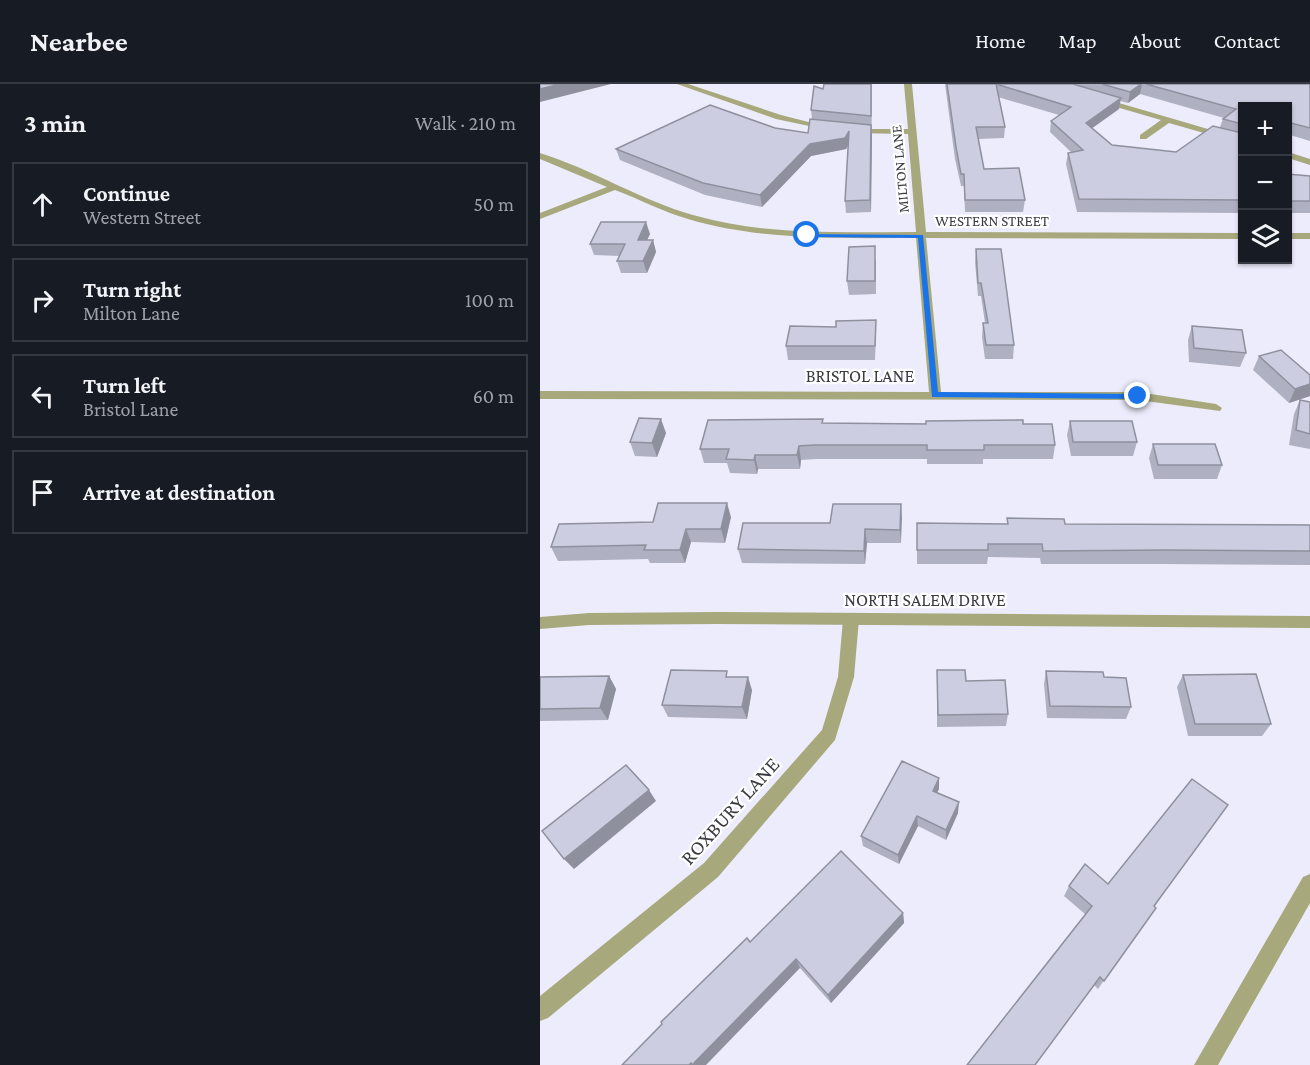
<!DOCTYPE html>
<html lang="en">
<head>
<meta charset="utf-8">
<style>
  :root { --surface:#171b24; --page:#20242c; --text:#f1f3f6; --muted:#9ea1a6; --line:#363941 }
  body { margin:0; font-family:"Crimson Pro",serif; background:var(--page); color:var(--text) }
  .controls { position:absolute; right:18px; top:18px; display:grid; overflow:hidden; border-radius:0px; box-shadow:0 2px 4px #0004 }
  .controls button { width:54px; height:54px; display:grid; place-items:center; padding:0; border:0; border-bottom:2px solid var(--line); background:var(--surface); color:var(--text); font:30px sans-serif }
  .stop { position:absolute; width:18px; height:18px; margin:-14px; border:4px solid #1a73e8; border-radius:50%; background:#fff }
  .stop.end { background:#1a73e8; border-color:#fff; box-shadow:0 2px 6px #0008 }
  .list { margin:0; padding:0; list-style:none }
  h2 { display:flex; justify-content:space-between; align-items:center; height:78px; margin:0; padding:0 24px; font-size:26px }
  h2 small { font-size:20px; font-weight:400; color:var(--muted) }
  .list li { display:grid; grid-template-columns:39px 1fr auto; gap:18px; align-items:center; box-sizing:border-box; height:84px; margin:0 12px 12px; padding:0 12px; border:2px solid var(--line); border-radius:0px }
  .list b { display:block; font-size:22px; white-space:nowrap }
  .list p { margin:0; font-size:20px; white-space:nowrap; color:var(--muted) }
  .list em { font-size:20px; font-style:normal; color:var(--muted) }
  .icon { flex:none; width:33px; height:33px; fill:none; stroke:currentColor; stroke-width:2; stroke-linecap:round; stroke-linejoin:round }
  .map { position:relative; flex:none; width:770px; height:981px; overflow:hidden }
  header { display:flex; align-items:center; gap:36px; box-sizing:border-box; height:84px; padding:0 30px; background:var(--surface); border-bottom:2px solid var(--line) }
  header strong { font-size:28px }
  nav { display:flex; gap:33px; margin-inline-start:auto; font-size:21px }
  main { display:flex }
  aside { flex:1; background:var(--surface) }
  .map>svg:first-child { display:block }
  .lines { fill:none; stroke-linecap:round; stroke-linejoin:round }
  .minor { fill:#a7a87c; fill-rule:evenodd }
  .tertiary { fill:#a7a87c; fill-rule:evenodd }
  .wall { fill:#afb0c2; fill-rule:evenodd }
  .shaded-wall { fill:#8f909e }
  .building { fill:#cccde1; stroke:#8f909e; stroke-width:1.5 }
  .route { fill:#1a73e8 }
  .labels { text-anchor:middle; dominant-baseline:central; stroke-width:4.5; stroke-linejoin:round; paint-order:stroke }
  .far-street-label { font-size:15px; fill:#3b3b43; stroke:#fff }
  .street-label { font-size:18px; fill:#3b3b43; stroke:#fff }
  .near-street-label { font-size:21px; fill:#3b3b43; stroke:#fff }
</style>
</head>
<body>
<header>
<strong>Nearbee</strong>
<nav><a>Home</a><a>Map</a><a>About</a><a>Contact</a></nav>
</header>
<main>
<aside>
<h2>3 min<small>Walk · 210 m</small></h2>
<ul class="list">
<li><svg class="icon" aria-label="ahead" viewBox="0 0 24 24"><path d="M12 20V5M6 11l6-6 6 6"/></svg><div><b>Continue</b><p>Western Street</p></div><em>50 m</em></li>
<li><svg class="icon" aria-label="right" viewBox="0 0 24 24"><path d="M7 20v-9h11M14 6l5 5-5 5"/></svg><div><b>Turn right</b><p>Milton Lane</p></div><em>100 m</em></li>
<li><svg class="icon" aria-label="left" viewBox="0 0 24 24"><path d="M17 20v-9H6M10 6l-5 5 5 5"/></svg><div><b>Turn left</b><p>Bristol Lane</p></div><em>60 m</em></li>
<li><svg class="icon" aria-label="arrive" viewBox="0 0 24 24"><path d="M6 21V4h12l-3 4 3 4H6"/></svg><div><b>Arrive at destination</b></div></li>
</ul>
</aside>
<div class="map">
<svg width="770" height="981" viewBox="0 0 770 981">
  <rect width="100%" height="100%" fill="#ececfc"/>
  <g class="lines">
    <!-- minor -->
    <g class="minor">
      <polygon points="137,0 148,0 241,31 292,44 288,46 236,35"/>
      <path d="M364,0H372L386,148L702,149V155L386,154L401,308H598L676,320L682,324L680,327L598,316L0,315V307L389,308L376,154C300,154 222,157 148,135C123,128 99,115 75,106L0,135V129L67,103L0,75V69C52,85 100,116 153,131C225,152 302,148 376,148L368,50L312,49L308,47L312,45H368Z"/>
      <polygon points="562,14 702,55 702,60 629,39 606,55 600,55 600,51 621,36 559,18 558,16"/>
      <polygon points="748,68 770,75 770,81 748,74"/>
      <rect x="748" y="149" width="22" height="6"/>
      <polygon points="311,529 317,530 319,535 314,593 295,656 178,793 8,934 0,937 0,912 164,779 282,646 298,593 303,535 305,530"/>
      <polygon points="770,790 770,819 678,981 654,981 763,793"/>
    </g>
    <!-- tertiary -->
    <polygon class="tertiary" points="177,528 770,532 770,544 177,540 49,541 0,545 0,533 49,529"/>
  </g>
  <!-- wall -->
  <g class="wall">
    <polygon points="284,0 332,0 331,128 306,129 305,117 308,61 306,65 271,72 222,123 165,111 80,76 76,65 235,44 268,49 272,35 271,26 283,5"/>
    <path d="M405,0H770V57L747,50V22H702V129L537,128L526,80L528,69L531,68L510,48L511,37L519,31L458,13L465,43L464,54L438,55L444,85L485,116L483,128H425L424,102H421L415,75ZM600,10L684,34L683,35L680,43L636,68L572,61L552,44L579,25L580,17L588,19Z"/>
    <polygon points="747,91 770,92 770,129 747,129"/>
    <polygon points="110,150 107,156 113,156 116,168 107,189 81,189 77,177 80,172 54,171 50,160"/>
    <polygon points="436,165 474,261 473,275 445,275 442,253 443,239 445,239 441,212 438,212 435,178"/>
    <polygon points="336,176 336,210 309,211 307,197"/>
    <polygon points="336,236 336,250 335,276 248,276 246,262 296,243"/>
    <polygon points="652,242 706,269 700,283 649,278 648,256"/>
    <polygon points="719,272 770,291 770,312 749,319 713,286"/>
    <polygon points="760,316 770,318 770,365 749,361 754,330"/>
    <polygon points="283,335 283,339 483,340 515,361 513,375 443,375 443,380 387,380 387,375 276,375 261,376 260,385 218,385 217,390 190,389 187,379 164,379 160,365"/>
    <polygon points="530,337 597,358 593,372 531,372 527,351"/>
    <polygon points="126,349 117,373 95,372 90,358"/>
    <polygon points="613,360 682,381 677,395 614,395 609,374"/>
    <polygon points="361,420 361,459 327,459 325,480 202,479 198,465 290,439"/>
    <polygon points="191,433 185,459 151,458 145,479 110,479 108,475 18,477 11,463 113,438"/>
    <polygon points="467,434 525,440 770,441 770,481 620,480 501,480 500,474 448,473 447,480 377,480 377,466 467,440"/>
    <polygon points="397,586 468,630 466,642 397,643"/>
    <polygon points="506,587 564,593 591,623 586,635 507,634 504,600"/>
    <polygon points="643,591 731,640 722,652 648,652 637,603"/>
    <polygon points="69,592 76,605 68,636 0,637 0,593"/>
    <polygon points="189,593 212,606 207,635 128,633 122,621"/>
    <polygon points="399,694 399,705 397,708 418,729 406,756 378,742 359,780 323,762 321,752"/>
    <polygon points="568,800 614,822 558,905 554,901 545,830 524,812 529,802"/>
    <polygon points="363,829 364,839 291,919 260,884 210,858"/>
  </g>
  <!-- shaded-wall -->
  <g class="shaded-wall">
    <polygon points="20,0 71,0 0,18 0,5"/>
    <polygon points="601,0 602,0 600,10 588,19 590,8"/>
    <polygon points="581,14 579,25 544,50 546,39"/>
    <polygon points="331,41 332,52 331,128 330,116"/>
    <polygon points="309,47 310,58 306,65 271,72 222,123 220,111 270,60"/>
    <polygon points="106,138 110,150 101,168 98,156"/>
    <polygon points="113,156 116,168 107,189 103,177"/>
    <polygon points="770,300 770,312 749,319 755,305"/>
    <polygon points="121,335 126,349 117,373 112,359"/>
    <polygon points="259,362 261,376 260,385 257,371"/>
    <polygon points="215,371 218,385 217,390 214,376"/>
    <polygon points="187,419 191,433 185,459 181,445"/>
    <polygon points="361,420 362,434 361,459 360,446"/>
    <polygon points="146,445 151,458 145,479 140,466"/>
    <polygon points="325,445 327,459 325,480 324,467"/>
    <polygon points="69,592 76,605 68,636 60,624"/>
    <polygon points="208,593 212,606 207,635 202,623"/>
    <polygon points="399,694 399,705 393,717 393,707"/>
    <polygon points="109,706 116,717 34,785 24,775"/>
    <polygon points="419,718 418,729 406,756 406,746"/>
    <polygon points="377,732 378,742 359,780 358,771"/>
    <polygon points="363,829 364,839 291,919 288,911"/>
    <polygon points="256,875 260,884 166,981 149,981"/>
  </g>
  <!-- building -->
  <g class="building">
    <polygon points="0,0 20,0 0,5"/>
    <polygon points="284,0 331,0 331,32 271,26 274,2 283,5"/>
    <polygon points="407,0 533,0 581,14 546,39 572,61 636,68 673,42 702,49 702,62 701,64 702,64 702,116 539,115 528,69 543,66 511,37 531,23 456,0 465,43 436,43 444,85 479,84 485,116 425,116 424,90 421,90 416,63"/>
    <polygon points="562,0 601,0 590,8"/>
    <polygon points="606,0 770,0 770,44 747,38 747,22 702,22 702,40 683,35 696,25"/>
    <polygon points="170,21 235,44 268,49 270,35 331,41 330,116 305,117 309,47 305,54 270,60 220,111 163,99 76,65"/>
    <polygon points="747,90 770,92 770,117 747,117"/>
    <polygon points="61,138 106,138 98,156 113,156 103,177 77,177 85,160 50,160"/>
    <polygon points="335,162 335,197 307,197 309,163"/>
    <polygon points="436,165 461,165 474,261 446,261 443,239 448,239 441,199 438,199"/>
    <polygon points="336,236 335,262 246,262 250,242 296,243 296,237"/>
    <polygon points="652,242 702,246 706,269 654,264"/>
    <polygon points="741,266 770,291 770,300 755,305 719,272"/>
    <polygon points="760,316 770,318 770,350 756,346"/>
    <polygon points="99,334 121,335 112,359 90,358"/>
    <polygon points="283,335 282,339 386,340 386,337 483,336 483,340 512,340 515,361 444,361 444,366 387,366 387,361 274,361 259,362 257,371 215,371 214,376 186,375 189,365 160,365 168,336"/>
    <polygon points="530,337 592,337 597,358 533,358"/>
    <polygon points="613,360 675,360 682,381 618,381"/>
    <polygon points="118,419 187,419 181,445 146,445 140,466 104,466 106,461 11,463 19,440 113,438"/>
    <polygon points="293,420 361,420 360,446 325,445 324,467 198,465 203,439 290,439"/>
    <polygon points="467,434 524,435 525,440 770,441 770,467 625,466 503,467 502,460 448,460 448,466 377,466 377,439 468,440"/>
    <polygon points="131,586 187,587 186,593 208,593 202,623 122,621"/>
    <polygon points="397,586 425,586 426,597 465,596 468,630 398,631"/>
    <polygon points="506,587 563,588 564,593 586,594 591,623 510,622"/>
    <polygon points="716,590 731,640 655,640 643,591"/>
    <polygon points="69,592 60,624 0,625 0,593"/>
    <polygon points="362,677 399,694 393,707 419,718 406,746 377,732 358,771 321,752"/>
    <polygon points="86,681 109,706 24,775 2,747"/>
    <polygon points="652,695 688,721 614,822 616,824 564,897 560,893 495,981 427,981 552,822 529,802 545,780 568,800"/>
    <polygon points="301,767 363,829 288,911 256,875 152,981 151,979 149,981 82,981 122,940 121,938 207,854 210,858"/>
  </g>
  <!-- route -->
  <polygon class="route" points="265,150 383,151 398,308 598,310 602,312 598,315 392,313 378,154 267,153"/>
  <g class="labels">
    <!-- far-street labels -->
    <g class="far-street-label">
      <text transform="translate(360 85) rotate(-95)">MILTON LANE</text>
      <text x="452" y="137">WESTERN STREET</text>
    </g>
    <!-- street labels -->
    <g class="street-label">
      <text x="320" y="292">BRISTOL LANE</text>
      <text x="385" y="516">NORTH SALEM DRIVE</text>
    </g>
    <!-- near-street labels -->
    <g class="near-street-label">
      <text transform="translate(190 727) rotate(-48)">ROXBURY LANE</text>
    </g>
  </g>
</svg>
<div class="controls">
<button>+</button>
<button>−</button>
<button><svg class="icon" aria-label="layers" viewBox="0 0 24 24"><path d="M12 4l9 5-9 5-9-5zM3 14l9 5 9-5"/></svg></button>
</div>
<div class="stop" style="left:267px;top:151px"></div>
<div class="stop end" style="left:598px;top:312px"></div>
</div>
</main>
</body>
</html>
